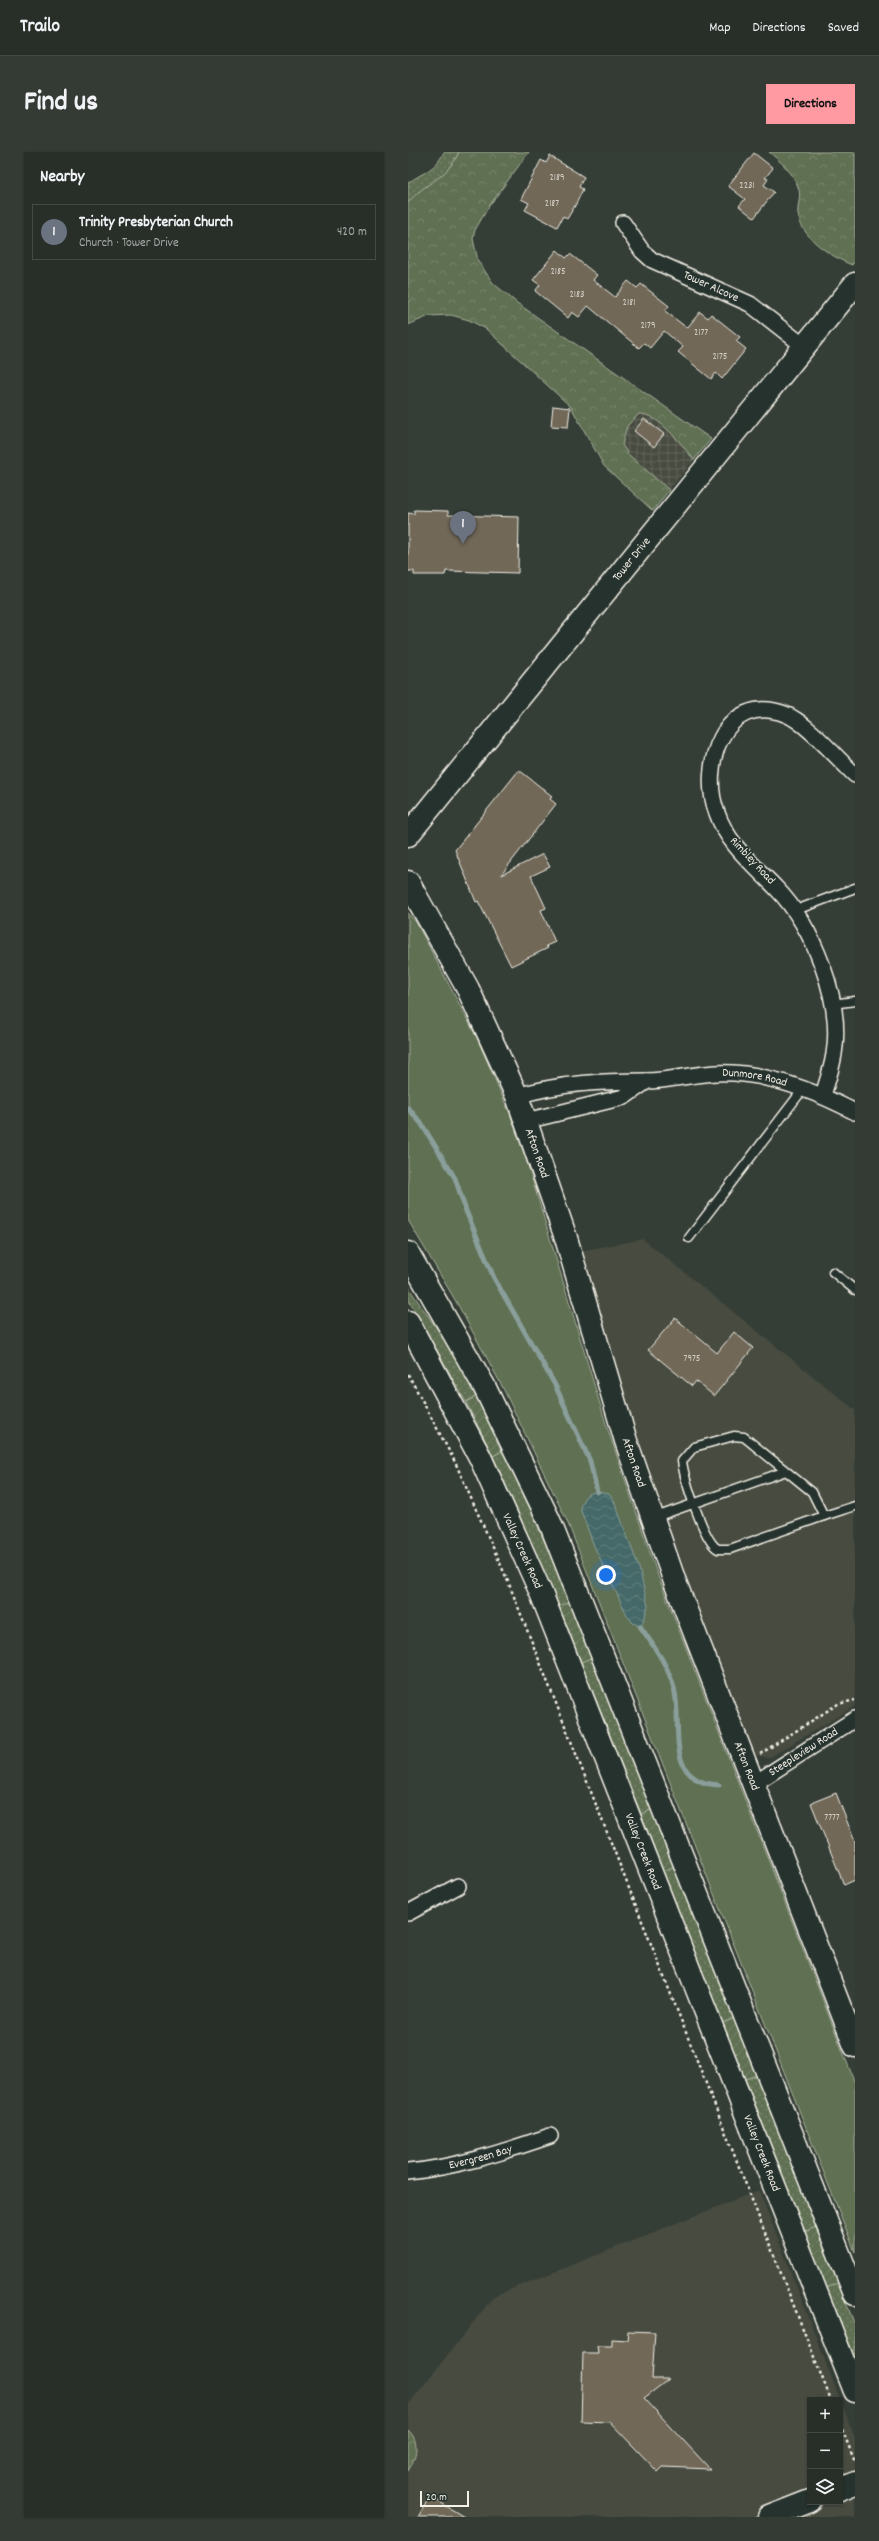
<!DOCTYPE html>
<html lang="en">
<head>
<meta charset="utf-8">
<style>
  :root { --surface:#282e28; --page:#343a34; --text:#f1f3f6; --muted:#a5a8a8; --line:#444a45; --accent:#ff9aa2 }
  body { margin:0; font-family:Dekko,sans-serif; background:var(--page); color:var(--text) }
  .controls { position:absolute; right:12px; bottom:12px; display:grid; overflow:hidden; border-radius:0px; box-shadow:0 1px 3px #0004 }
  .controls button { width:36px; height:36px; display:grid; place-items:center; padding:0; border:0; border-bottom:1px solid var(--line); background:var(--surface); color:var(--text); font:20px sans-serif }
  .scale { position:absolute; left:12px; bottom:10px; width:49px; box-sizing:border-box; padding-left:4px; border:2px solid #f4f1e8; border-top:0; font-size:11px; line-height:14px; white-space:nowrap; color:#f4f1e8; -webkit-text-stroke:3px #26332d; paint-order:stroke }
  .you { position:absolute; left:198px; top:1423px; width:14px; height:14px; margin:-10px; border:3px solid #fff; border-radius:50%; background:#1a73e8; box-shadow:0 0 0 6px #1a73e833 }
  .badge { display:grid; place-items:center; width:26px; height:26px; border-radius:50%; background:var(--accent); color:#fff; font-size:13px; font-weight:700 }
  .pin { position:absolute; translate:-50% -33px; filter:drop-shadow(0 1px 2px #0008) }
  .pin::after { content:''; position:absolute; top:21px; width:14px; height:12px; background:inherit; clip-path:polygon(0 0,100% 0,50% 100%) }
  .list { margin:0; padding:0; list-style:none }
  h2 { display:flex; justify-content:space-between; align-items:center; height:52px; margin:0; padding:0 16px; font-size:17px }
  h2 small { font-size:13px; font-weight:400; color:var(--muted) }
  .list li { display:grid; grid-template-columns:26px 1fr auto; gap:12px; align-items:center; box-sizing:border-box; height:56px; margin:0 8px 8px; padding:0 8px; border:1px solid var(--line); border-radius:0px }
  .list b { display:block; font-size:15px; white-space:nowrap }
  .list p { margin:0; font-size:13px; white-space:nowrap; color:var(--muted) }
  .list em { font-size:13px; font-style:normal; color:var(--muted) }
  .icon { flex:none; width:22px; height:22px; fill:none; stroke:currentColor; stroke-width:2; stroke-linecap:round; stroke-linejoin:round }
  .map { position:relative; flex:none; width:447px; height:2365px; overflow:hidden; border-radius:0px }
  header { display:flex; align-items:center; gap:24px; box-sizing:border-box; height:56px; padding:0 20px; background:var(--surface); border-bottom:1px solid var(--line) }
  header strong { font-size:19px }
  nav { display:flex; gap:22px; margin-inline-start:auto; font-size:14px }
  .intro { display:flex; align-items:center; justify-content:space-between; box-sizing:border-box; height:96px; padding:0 24px }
  h1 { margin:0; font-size:28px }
  .button { padding:10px 18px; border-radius:0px; background:var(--accent); color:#111; font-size:14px; font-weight:700 }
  main { display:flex; gap:24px; padding:0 24px }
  aside { flex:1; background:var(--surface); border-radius:0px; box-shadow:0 1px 3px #0004 }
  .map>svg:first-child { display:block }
  .built { fill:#474b40; fill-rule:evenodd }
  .industrial { fill:url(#industrial-grid) }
  .grass { fill:url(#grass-dots); stroke:#aab09d }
  .forest { fill:url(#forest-crowns); stroke:#aab09d }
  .park { fill:#5f7052; stroke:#aab09d }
  .garden { fill:url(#garden-furrows); stroke:#aab09d }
  .water { fill:url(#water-waves); stroke:#8a9f9b }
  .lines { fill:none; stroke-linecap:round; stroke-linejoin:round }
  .stream { stroke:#8a9f9b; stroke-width:5 }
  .building { fill:#716859; stroke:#f4f1e8 }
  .lane-casing { stroke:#f4f1e8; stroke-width:11 }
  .street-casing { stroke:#f4f1e8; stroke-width:18 }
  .secondary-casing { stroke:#f4f1e8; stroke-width:25 }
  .path { stroke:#f4f1e8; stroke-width:2.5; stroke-dasharray:3 3; stroke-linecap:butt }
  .lane { stroke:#26332d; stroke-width:8 }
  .street { stroke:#26332d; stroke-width:15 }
  .secondary { stroke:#26332d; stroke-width:22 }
  .labels { text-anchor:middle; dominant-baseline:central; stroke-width:3.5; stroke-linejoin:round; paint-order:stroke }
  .number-label { font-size:10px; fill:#d3cfc4 }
  .street-label { font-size:12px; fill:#f4f1e8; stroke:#26332d }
</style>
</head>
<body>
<header>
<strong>Trailo</strong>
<nav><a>Map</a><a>Directions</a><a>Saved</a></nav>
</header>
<div class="intro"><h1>Find us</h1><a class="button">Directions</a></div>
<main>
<aside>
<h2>Nearby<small></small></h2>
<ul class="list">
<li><span class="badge" style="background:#6b7280">1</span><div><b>Trinity Presbyterian Church</b><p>Church · Tower Drive</p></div><em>420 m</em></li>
</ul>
</aside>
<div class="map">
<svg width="447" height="2365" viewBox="0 0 447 2365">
  <defs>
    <pattern id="industrial-grid" width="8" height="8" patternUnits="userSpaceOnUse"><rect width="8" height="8" fill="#474b40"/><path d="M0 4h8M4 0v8" fill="none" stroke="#62655c"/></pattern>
    <pattern id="grass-dots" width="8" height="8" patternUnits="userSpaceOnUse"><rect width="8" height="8" fill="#5f7052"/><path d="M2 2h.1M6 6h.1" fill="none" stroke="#77856b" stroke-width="1.8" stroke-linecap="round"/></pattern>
    <pattern id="forest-crowns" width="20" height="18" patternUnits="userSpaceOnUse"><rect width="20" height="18" fill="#5f7052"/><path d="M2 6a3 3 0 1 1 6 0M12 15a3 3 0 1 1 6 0" fill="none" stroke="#77856b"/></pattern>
    <pattern id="garden-furrows" width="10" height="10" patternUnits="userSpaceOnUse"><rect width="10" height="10" fill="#5f7052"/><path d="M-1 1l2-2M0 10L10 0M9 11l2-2" fill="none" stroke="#77856b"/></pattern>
    <pattern id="water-waves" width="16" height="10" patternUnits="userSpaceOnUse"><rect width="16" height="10" fill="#446968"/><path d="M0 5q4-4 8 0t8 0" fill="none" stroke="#607f7e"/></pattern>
  </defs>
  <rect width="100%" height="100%" fill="#353e36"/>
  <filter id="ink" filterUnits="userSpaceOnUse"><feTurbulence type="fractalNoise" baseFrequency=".025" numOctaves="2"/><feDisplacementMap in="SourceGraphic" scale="8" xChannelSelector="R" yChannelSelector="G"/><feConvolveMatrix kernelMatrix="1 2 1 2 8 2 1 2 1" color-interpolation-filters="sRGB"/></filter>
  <g filter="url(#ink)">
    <!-- built -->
    <g class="built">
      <polygon points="235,1087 447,1258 447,1554 361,1606 348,1603 341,1592 292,1464 234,1298 172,1099"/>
      <path d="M351,2038L447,2286V2365H0V2253L86,2144ZM402,2248H432V2350H402Z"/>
    </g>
    <!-- industrial -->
    <polygon class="industrial" points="228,249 292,301 259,340 196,289"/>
    <!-- grass -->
    <g class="grass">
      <path d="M36,0H51C38,29 17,29 0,51V31C15,20 28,18 36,0Z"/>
      <polygon points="0,1135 43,1197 69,1244 58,1250 0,1147"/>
      <polygon points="96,1298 163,1449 151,1454 85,1304"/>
      <polygon points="185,1505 245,1657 233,1662 173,1510"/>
      <polygon points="267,1714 327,1866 314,1871 255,1719"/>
      <polygon points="349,1923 408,2075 396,2080 337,1927"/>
      <polygon points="430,2131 447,2173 447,2209 418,2136"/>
    </g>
    <!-- forest -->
    <g class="forest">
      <path d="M51,0H121L81,54L67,78L65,87L70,109L85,131L109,151L303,287L286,308C275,294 250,261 231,262L219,274L214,293L221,303L261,338L245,359L196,314L163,255L78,177L61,168L43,163L21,164L0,173V51C17,29 38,29 51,0Z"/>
      <path d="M361,0H447V109L444,113C424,105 393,86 390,62C389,54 393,46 391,38C387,22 373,10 361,0Z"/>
      <path d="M0,2278C13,2290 8,2306 0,2319Z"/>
    </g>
    <!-- park -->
    <polygon class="park" points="0,761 8,770 69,886 102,962 119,1010 198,1272 250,1424 447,1931 447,2100 159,1369 94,1234 50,1153 0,1068"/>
    <!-- garden -->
    <g class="garden">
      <polygon points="69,1244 96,1298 85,1304 58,1250"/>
      <polygon points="163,1449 185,1505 173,1510 151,1454"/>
      <polygon points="245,1657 267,1714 255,1719 233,1662"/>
      <polygon points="327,1866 349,1923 337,1927 314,1871"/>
      <polygon points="408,2075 430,2131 418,2136 396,2080"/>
    </g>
    <!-- water -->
    <path class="water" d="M189,1340L201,1342L207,1351L231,1416L240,1454L236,1468L232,1474L225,1471L219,1463L186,1394L172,1356C176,1345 178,1341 189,1340Z"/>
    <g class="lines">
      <!-- stream -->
      <g class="stream">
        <polyline points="0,956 13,971 47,1026 58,1059 86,1126 147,1233 182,1309 189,1340"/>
        <path d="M232,1474C245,1493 260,1513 266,1536C276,1573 254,1630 311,1633"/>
      </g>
    </g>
    <!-- building -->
    <g class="building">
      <polygon points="346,1 365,16 357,26 360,27 356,33 366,40 346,66 331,54 337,47 320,34"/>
      <polygon points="142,4 176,25 171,35 175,37 168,52 159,67 155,64 149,75 117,58 121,51 113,47 133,8 138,11"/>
      <polygon points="149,98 158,106 162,102 175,112 189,123 185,128 207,145 220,129 229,136 233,132 261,154 257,159 279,176 292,160 300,166 303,162 332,185 328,189 338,197 314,227 308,221 303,227 270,200 275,195 256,179 242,196 236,191 231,196 180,154 171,165 164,160 160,166 127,139 132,133 125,128"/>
      <polygon points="145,254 162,256 160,275 143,274"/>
      <polygon points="236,267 256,282 246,295 226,279"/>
      <polygon points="6,358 40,359 40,363 111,365 110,421 38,419 37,423 6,423 6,419 0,419 0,361 6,362"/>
      <polygon points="111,618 144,644 142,647 148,652 93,723 135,702 142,715 123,724 138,756 133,758 147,790 138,794 140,796 103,814 70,749 68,750 47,698"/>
      <polygon points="267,1166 309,1201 326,1180 345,1196 306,1244 288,1229 284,1234 240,1198"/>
      <polygon points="428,1641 447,1690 447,1728 436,1733 403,1651"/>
      <polygon points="220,2179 247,2180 244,2227 261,2227 236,2246 302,2317 255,2315 250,2320 202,2270 173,2269 175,2201 190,2201 189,2194 204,2194 204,2187 219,2188"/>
      <polygon points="22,2344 56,2365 10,2365"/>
    </g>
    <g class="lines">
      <defs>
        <g id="lane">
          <polyline points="388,758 447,736"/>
          <polyline points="424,852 447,849"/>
          <polyline points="281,1086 396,936"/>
          <polyline points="425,1120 447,1138"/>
          <polyline points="416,1364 447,1354"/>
          <path d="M245,1366L378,1319L404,1340L416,1364L322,1397H310C296,1390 276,1326 274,1309L286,1295L326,1284L336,1285L378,1319"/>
        </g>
        <g id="street">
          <path id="s1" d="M215,71L234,99L244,108L342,152L397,195"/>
          <path d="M415,943C419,930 424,916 426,902C435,849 405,774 368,736C346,713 320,693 309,661C291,615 316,539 377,562C397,569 430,607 447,623"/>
          <path id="s2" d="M109,944C153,931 193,929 238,929C261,929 285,922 308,921C357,919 405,938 447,960"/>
          <polyline points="118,969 216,945 239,929"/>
          <path id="s3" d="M344,1633L447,1567"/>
          <polyline points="0,1761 50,1734"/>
          <path id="s4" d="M0,2020C50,2015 95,2000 142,1984"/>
        </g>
        <g id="secondary">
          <path id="s5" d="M0,683L447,132"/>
          <path id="s6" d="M0,730L60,837L109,944L158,1086L218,1289L267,1430L447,1894"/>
          <polyline points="0,1101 76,1234 141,1368 447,2142"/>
          <path id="s7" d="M0,1170L72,1305L133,1441L447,2239"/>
          <polyline points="432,2337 447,2331"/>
          <polyline points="361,2365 402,2349"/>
        </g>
      </defs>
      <!-- lane casing -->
      <use href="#lane" class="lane-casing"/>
      <!-- street casing -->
      <use href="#street" class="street-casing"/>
      <!-- secondary casing -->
      <use href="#secondary" class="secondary-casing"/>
      <!-- path -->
      <g class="path">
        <polyline points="0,1222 47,1310 99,1427 423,2248"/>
        <polyline points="352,1602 430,1552 447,1548"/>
        <polyline points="432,2272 447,2310"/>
      </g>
      <!-- lane -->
      <use href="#lane" class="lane"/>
      <!-- street -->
      <use href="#street" class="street"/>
      <!-- secondary -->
      <use href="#secondary" class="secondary"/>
    </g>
  </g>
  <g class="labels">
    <!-- number labels -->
    <g class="number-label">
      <text x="149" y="26">2189</text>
      <text x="339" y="34">2231</text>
      <text x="144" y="52">2187</text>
      <text x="150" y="120">2185</text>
      <text x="169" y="143">2183</text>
      <text x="221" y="151">2181</text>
      <text x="240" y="174">2179</text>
      <text x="293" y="181">2177</text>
      <text x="312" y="205">2175</text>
      <text x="284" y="1207">7975</text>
      <text x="424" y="1666">7777</text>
    </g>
    <!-- street labels -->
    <g class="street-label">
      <text stroke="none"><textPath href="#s1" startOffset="112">Tower Alcove</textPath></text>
      <text stroke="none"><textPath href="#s5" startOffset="355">Tower Drive</textPath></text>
      <text transform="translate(344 709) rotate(47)">Rimbley Road</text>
      <text stroke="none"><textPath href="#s2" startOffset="240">Dunmore Road</textPath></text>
      <text stroke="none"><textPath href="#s6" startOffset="301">Afton Road</textPath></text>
      <text stroke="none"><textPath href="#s6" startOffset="625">Afton Road</textPath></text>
      <text stroke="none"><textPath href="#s7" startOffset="256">Valley Creek Road</textPath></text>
      <text stroke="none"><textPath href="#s3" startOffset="61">Steepleview Road</textPath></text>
      <text stroke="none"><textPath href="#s6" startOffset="949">Afton Road</textPath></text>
      <text stroke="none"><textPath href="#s7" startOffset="580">Valley Creek Road</textPath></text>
      <text stroke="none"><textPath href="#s7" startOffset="904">Valley Creek Road</textPath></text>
      <text stroke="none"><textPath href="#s4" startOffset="74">Evergreen Bay</textPath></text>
    </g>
  </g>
</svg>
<div class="controls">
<button>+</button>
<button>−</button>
<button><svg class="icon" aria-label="layers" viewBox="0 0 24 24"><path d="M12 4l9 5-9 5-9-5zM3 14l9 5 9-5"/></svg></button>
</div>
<div class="scale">20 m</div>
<div class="you"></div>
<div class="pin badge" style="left:55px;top:392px;background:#6b7280">1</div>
</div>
</main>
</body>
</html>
